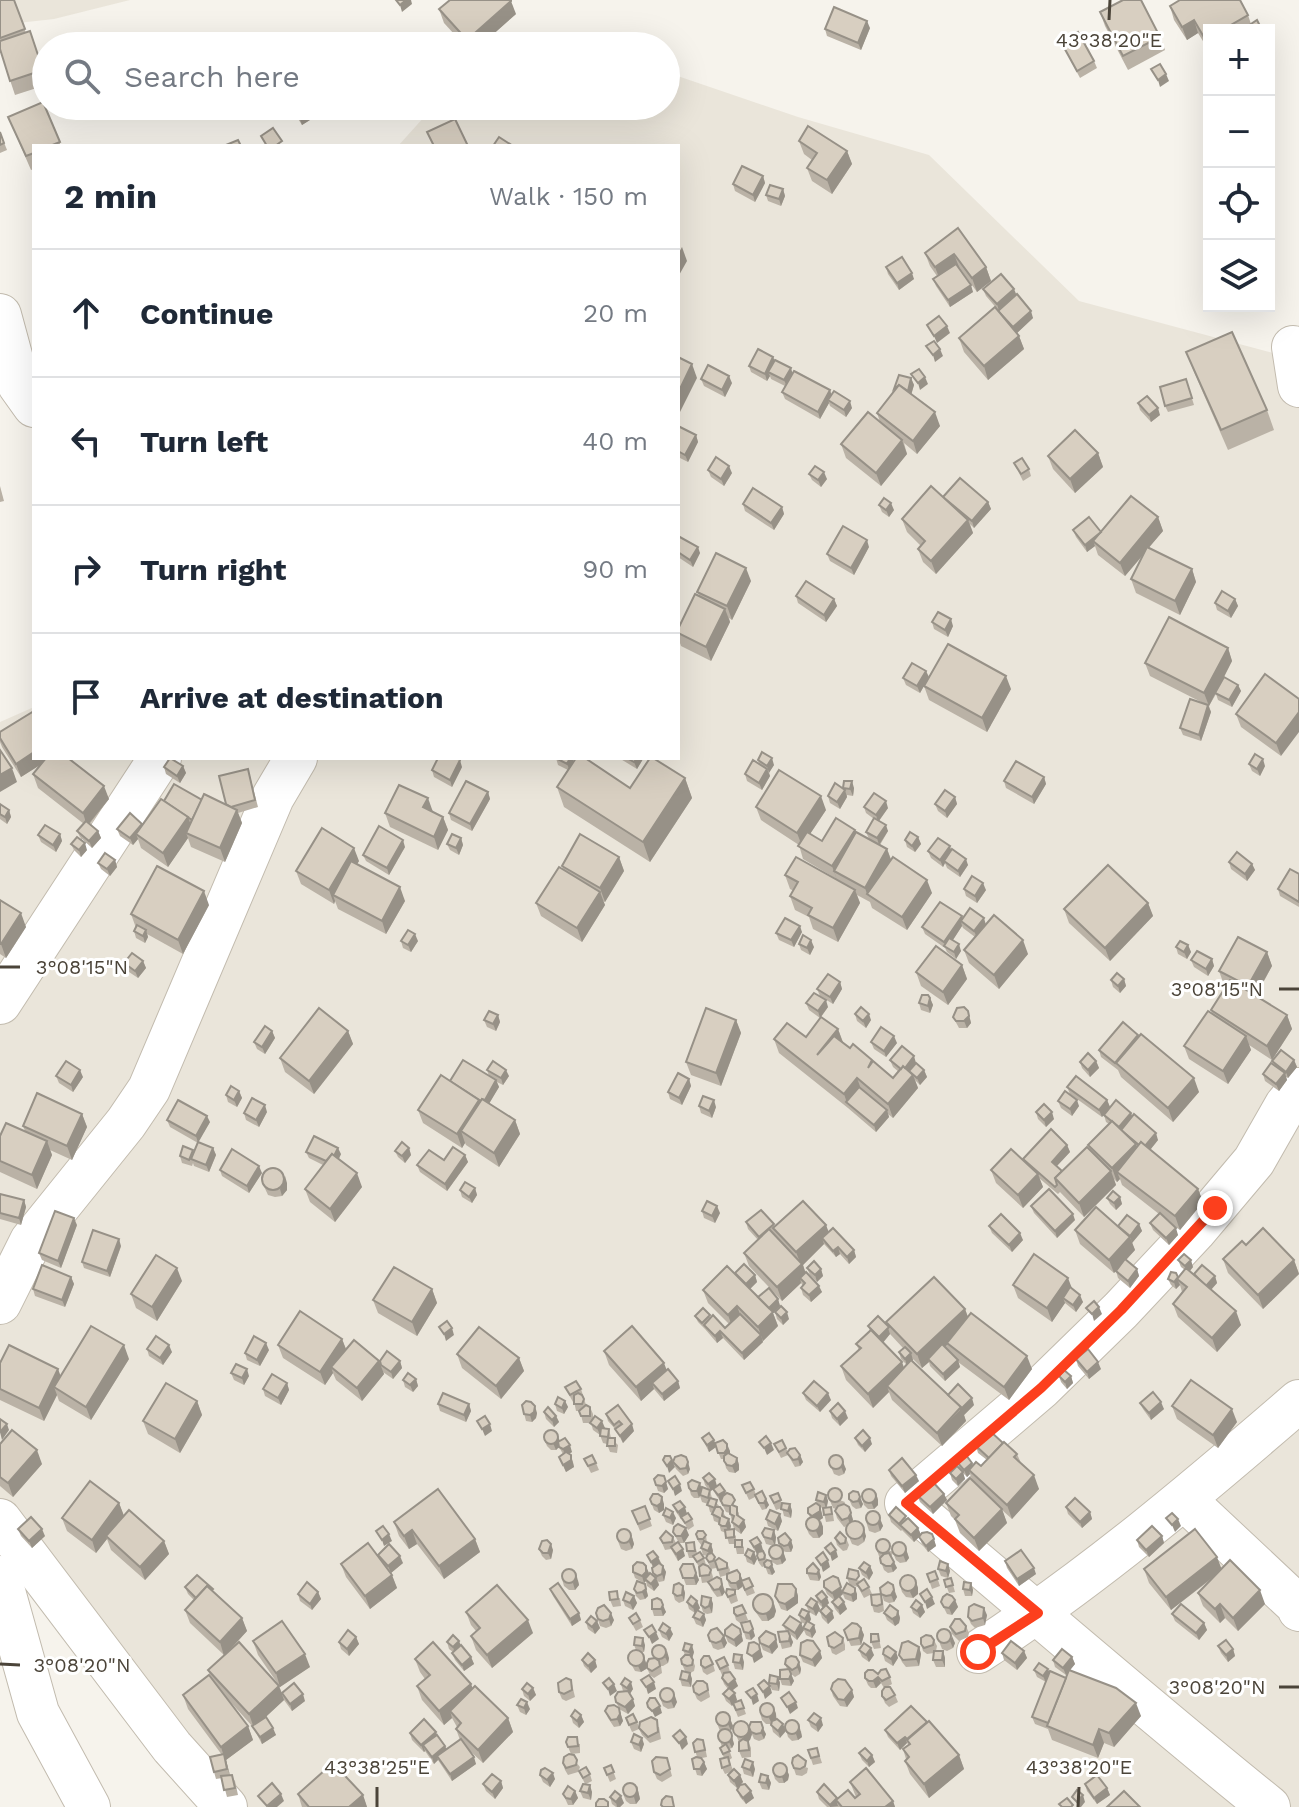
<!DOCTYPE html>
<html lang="en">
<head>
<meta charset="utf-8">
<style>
  :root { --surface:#fff; --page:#f2f2f3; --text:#1f2937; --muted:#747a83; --line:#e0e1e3 }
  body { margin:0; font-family:"Work Sans",sans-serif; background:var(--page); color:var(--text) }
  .controls { position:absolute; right:24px; top:24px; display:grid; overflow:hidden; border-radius:0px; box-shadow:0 8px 32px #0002 }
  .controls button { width:72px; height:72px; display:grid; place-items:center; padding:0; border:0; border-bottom:2px solid var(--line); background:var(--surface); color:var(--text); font:40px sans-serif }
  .stop { position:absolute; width:24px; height:24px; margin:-18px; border:6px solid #fc3f1d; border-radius:50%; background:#fff }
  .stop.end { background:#fc3f1d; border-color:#fff; box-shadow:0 2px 8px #0008 }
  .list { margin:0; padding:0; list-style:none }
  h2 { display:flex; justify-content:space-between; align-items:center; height:104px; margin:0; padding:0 32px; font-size:34px }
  h2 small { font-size:26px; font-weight:400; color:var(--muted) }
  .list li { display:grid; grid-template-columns:52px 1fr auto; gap:24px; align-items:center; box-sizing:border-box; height:128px; padding:0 32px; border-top:2px solid var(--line) }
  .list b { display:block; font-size:30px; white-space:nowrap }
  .list em { font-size:26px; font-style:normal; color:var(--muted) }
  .icon { flex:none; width:44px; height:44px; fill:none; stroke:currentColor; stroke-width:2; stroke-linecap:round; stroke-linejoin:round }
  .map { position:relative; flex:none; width:1299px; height:1807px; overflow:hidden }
  .search { position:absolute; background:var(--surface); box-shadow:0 8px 32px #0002; left:32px; top:32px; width:648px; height:88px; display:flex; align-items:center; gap:20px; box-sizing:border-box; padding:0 28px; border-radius:44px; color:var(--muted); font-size:30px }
  .panel { position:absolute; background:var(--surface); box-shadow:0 8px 32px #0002; left:32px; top:144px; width:648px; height:616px; border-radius:0px }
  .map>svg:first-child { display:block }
  .residential { fill:#eae5da }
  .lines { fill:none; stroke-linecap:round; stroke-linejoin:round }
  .minor-casing { stroke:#c2bbae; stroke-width:44 }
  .minor { stroke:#fff; stroke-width:42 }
  .wall { fill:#bab2a6; fill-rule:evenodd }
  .shaded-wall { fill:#979187 }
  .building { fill:#d8cfc1; stroke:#979187; stroke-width:2 }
  .route { stroke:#fc3f1d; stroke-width:10 }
  .ticks { fill:none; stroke:#4b4439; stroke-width:3 }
  .ticks-label { font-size:20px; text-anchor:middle; fill:#4b4439; stroke:#fff; stroke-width:6; stroke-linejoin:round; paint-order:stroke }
</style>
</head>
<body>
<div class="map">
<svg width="1299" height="1807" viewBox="0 0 1299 1807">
  <rect width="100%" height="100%" fill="#f6f3ec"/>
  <!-- residential -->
  <g class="residential">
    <polygon points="0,0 130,0 54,19 0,25"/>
    <polygon points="666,72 798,117 929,155 1079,301 1299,360 1299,1807 233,1807 0,1552 0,722 34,707 34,758 678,758 678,146 398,146 434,106 666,106"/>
  </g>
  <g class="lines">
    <defs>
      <g id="minor">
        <polyline points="0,315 19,385 34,406"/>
        <polyline points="1293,347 1299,386"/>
        <polyline points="0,1003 160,758"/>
        <polyline points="0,1303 31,1241 126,1123 149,1089 273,797 296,758"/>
        <polyline points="1185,1500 1298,1606 1299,1610"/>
        <polyline points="0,1520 172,1747 226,1807"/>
        <polyline points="0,1577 38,1713 89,1807"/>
        <path d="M978,1652C1092,1578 1196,1490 1299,1401"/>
        <path d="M1269,1807C1146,1708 1027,1604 906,1503L1041,1388L1121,1310L1195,1231L1254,1161L1286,1105L1299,1089"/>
      </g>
    </defs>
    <!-- minor casing -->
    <use href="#minor" class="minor-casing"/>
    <!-- minor -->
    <use href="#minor" class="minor"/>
  </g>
  <!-- wall -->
  <g class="wall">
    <polygon points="0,0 14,0 26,33 30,31 46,78 46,85 15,95 1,53 0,53"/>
    <polygon points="1170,6 1248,15 1251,24 1263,30 1209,30 1209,51 1198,33 1187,40 1174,20"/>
    <polygon points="439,9 516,14 480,46 465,46 444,23"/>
    <polygon points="1100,12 1160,37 1165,50 1128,70 1105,26"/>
    <polygon points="870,28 861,50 827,36 825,29"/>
    <polygon points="1061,42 1094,61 1097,68 1080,78"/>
    <polygon points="43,102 61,146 34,146 34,169 31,170 8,117"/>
    <polygon points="239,106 264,106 242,114"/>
    <polygon points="290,106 332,106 302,125"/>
    <polygon points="0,132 7,150 0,153"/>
    <polygon points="799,141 847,151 852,164 832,194 812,181 807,168 812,160 804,154"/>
    <polygon points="763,176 765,183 755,202 735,191 733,184"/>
    <polygon points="783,189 785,196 781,206 768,201 766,195"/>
    <polygon points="958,228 986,267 991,281 977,292 959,267 973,292 950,307 936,286 933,279 937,276 930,266 925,253"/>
    <polygon points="886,267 914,279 899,290 888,274"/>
    <polygon points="983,289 1016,295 1033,318 1017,333 1019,336 1024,349 988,380 964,352 959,338 998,312 999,311 986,296"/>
    <polygon points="1186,352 1267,410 1274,430 1228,450 1194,372"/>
    <polygon points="773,357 774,360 793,373 830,390 831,394 852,408 846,417 830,406 829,403 820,419 785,399 782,392 785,386 771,379 770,376 767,381 751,372 749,366"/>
    <polygon points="911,378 914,385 911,394 940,426 917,454 904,443 907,454 881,486 846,458 841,444 880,422 877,413"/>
    <polygon points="701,379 732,383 725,397 704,386"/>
    <polygon points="1186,379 1194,405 1168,412 1165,406"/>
    <polygon points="1138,403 1160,415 1151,422 1140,410"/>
    <polygon points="678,426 696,435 698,442 688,462 678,457"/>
    <polygon points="1098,453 1103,467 1075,493 1053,469 1048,456"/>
    <polygon points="1014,463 1029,469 1031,476 1023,481"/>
    <polygon points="708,470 732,473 724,486 711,477"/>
    <polygon points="809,474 827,479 821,487 812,480"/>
    <polygon points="0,486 4,501 0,502"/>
    <polygon points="944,497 988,502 991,509 974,528 970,524 973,533 936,574 923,562 918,549 921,546 907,532 902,519"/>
    <polygon points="743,504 782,507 784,514 774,530 745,511"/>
    <polygon points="879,505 894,510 889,517 882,512"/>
    <polygon points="1158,517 1163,531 1148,548 1192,569 1196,582 1180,615 1136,593 1131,579 1144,554 1125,576 1098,555 1095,546 1087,552 1076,537 1073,530 1101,532"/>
    <polygon points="678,536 700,553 693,567 678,557"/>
    <polygon points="869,547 854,575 830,561 827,554"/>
    <polygon points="751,581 732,620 729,618 730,622 711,661 681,646 678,637 678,629 699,595 697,592"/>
    <polygon points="796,596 834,599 837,606 826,622 798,603"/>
    <polygon points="1235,599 1238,606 1231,618 1217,610 1215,603"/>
    <polygon points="932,622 953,626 948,637 934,629"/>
    <polygon points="1228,648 1232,661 1224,677 1238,685 1241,691 1232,707 1218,700 1216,694 1209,706 1211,712 1201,741 1183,735 1180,728 1205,704 1150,676 1145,663"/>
    <polygon points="1265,674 1281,756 1241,727 1236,714"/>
    <polygon points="929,677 920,693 906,685 903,678"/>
    <polygon points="924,686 1011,689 987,732 929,700"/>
    <polygon points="0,732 34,758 109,799 90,824 98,831 101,838 92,848 80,837 77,831 84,824 38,788 33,774 40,765 21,777 2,747 0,742"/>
    <polygon points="556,758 572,758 573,762 630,788 685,778 692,798 650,862 564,807 557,787 568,770 558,765"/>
    <polygon points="619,758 643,758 643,759 637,769"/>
    <polygon points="758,760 774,765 769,772 770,776 762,790 747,781 745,774 759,764"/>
    <polygon points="1249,764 1265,766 1260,776 1252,771"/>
    <polygon points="183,766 186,773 180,783 166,774 164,767"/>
    <polygon points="462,767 452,787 434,777 432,770"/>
    <polygon points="250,776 258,807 238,813 242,823 225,862 191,847 188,838 168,867 141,848 138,839 133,845 120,836 117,829 143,825 164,801 202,800 226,804"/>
    <polygon points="1044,777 1046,784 1034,804 1006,788 1004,781"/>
    <polygon points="844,781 854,788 853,796 847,795 847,797 840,809 830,803 828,796 843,789"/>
    <polygon points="488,792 490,799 472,831 451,820 449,813"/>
    <polygon points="955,797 957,804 947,818 938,811 935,804"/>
    <polygon points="0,804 9,810 11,817 7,824 0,819"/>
    <polygon points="756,807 826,810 810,834 822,841 855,830 856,832 869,839 866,832 874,819 866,813 864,807 888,808 879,821 888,831 880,845 887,849 891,859 932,893 907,930 872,908 870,902 857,895 860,903 838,942 813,929 809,917 795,910 790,896 794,891 790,889 785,875 835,878 803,859 799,845 761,820"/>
    <polygon points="432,812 443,817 448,830 438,850 390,827 385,813"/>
    <polygon points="60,834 62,841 56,852 41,842 38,835"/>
    <polygon points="918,837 921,844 915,852 907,847 905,840"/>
    <polygon points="461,838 463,845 459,855 450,850 447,844"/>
    <polygon points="71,844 87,850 81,857 74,850"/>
    <polygon points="405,847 389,875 366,861 363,855"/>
    <polygon points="951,850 968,865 960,877 947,868 945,863 943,867 931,858 928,851"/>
    <polygon points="619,857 624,871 605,902 603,901 605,905 582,942 541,916 536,903 563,870 562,866"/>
    <polygon points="115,860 117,867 110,876 101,869 98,863"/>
    <polygon points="359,861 357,864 405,901 386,934 338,909 335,901 334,904 301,884 296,871"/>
    <polygon points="1229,862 1252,864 1255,870 1247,881 1231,869"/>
    <polygon points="1299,874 1299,907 1280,896 1278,889"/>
    <polygon points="964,889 986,890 977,903 966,896"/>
    <polygon points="0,900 26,927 6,958 0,954"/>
    <polygon points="1148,903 1153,916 1110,961 1069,923 1064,909"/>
    <polygon points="209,905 183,954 147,934 148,937 145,943 136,938 134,931 136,928 131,914"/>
    <polygon points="962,916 963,919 986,924 1028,954 999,989 969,963 964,950 975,937 963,928 962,926 953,940 961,951 956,959 947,952 945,948 925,934 922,927"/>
    <polygon points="802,932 794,947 779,940 776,933"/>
    <polygon points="401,941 418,941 411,952 403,948"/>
    <polygon points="799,944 814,947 810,955 801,950"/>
    <polygon points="1188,945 1191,952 1187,959 1178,954 1176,947"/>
    <polygon points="1267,952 1272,966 1256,996 1287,1015 1292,1029 1272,1060 1249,1045 1251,1050 1228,1084 1189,1059 1184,1046 1212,1014 1211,1010 1226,986 1224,985 1219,971"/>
    <polygon points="1212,959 1214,966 1208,976 1194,967 1191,960"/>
    <polygon points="143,961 146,968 138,978 126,970 124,963"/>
    <polygon points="962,965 967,979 948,1005 921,986 916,972"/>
    <polygon points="1124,979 1126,986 1120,993 1113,987 1111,980"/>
    <polygon points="840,982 842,989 833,1004 820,996 817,989"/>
    <polygon points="930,998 933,1005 930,1013 921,1010 919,1003"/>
    <polygon points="806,1003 828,1007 821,1017 838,1029 843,1042 850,1048 872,1060 893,1078 899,1072 893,1067 890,1060 916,1063 924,1070 927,1077 920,1085 915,1080 918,1088 893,1118 888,1114 889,1117 876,1132 848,1108 779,1053 774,1039 806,1037 820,1018 809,1010"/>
    <polygon points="968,1011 971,1023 967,1028 959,1028 953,1017"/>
    <polygon points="855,1014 871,1020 866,1028 857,1021"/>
    <polygon points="498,1015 500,1022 496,1031 487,1027 484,1020"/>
    <polygon points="736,1020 741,1033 721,1086 691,1075 686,1062"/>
    <polygon points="272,1031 275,1038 265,1054 257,1049 254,1042"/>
    <polygon points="348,1031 353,1044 314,1094 285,1072 280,1058"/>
    <polygon points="1139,1036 1199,1092 1173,1122 1121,1077 1118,1070 1101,1057 1099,1050"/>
    <polygon points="871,1042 897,1043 886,1057 874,1049"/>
    <polygon points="1294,1060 1297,1067 1288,1078 1286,1077 1287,1080 1279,1091 1265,1081 1263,1074 1274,1065 1272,1061"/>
    <polygon points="1096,1061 1099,1068 1090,1077 1082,1068 1080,1062"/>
    <polygon points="487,1070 509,1076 503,1085 497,1082 499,1087 489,1103 515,1120 520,1134 499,1167 466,1145 465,1143 462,1148 423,1123 418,1110 450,1081 489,1076"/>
    <polygon points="56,1076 83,1077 73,1092 59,1083"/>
    <polygon points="689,1079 691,1086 682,1105 670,1099 668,1092"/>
    <polygon points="1067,1087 1107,1100 1110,1107 1102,1117 1070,1094"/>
    <polygon points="239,1091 242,1098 237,1107 228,1102 226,1095"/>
    <polygon points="1058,1101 1079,1106 1072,1116 1061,1108"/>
    <polygon points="699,1106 716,1107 712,1118 701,1113"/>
    <polygon points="267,1112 259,1127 246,1120 244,1113"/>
    <polygon points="1036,1112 1054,1119 1046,1127 1038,1119"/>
    <polygon points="1131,1113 1132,1116 1158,1140 1150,1150 1198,1189 1203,1202 1180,1230 1170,1223 1178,1235 1169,1245 1153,1230 1150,1223 1159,1214 1122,1185 1120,1179 1117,1182 1114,1179 1116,1185 1084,1217 1060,1192 1058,1194 1039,1178 1043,1187 1023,1208 996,1183 991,1170 1024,1161 1067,1145 1070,1152 1057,1166 1062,1171 1090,1149 1088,1145 1109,1124 1106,1122 1104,1115"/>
    <polygon points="82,1114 87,1127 72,1160 50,1150 52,1155 37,1189 0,1172 0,1136 25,1131 23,1126"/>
    <polygon points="167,1120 210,1122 198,1142 213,1148 216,1155 209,1172 194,1166 193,1163 192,1166 182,1163 180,1156 194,1152 198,1143 170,1127"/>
    <polygon points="409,1148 411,1155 405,1163 398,1157 395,1151"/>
    <polygon points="306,1152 341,1154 339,1159 362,1187 335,1222 310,1202 305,1189 323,1165 309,1158"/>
    <polygon points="465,1155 468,1162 447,1191 420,1172 417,1165"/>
    <polygon points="220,1170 262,1173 249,1193 222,1176"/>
    <polygon points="262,1182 287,1183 287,1190 282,1196 275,1197 268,1195"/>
    <polygon points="475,1188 477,1195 472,1203 462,1197 460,1190"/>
    <polygon points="0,1194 24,1200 26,1207 21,1225 0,1219"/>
    <polygon points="1120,1197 1122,1204 1116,1210 1110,1204 1107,1198"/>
    <polygon points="1031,1206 1075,1220 1057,1238 1034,1213"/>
    <polygon points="702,1211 720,1213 715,1223 704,1218"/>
    <polygon points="746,1222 774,1224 775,1227 826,1225 828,1232 854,1250 856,1257 849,1264 840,1254 836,1257 824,1244 803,1265 805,1272 822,1292 811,1302 803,1295 801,1288 803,1286 801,1283 782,1301 749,1266 744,1253 758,1240 748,1229"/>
    <polygon points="1139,1224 1142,1231 1132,1243 1135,1250 1126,1260 1137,1269 1139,1276 1130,1288 1118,1278 1116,1271 1114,1273 1080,1244 1075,1230"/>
    <polygon points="77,1225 61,1268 42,1260 39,1253"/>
    <polygon points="989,1226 1023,1240 1012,1252 992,1233"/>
    <polygon points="1246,1245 1294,1260 1299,1274 1263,1309 1228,1273 1223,1259"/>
    <polygon points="121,1246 110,1277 84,1268 82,1262"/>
    <polygon points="1178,1260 1193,1267 1190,1271 1194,1274 1215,1276 1217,1283 1211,1290 1241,1325 1217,1352 1178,1317 1173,1304 1182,1292 1180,1285 1176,1289 1171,1285 1168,1279 1178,1277 1185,1270 1181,1267"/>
    <polygon points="807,1268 821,1269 823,1276 817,1282 810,1275"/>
    <polygon points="736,1275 755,1275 757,1282 750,1289 758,1297 778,1299 780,1306 773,1313 778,1326 763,1341 762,1340 763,1342 744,1360 723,1338 717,1343 705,1329 698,1322 695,1316 711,1317 725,1328 729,1324 708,1303 703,1290"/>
    <polygon points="71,1277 74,1284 65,1307 35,1296 33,1289"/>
    <polygon points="182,1281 157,1321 136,1308 131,1294"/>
    <polygon points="1013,1285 1072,1289 1083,1302 1076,1312 1065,1303 1052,1322 1018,1298"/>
    <polygon points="432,1289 437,1303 417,1336 378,1313 373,1300"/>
    <path d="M965,1309L968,1317L1032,1369L1009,1400L958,1362L960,1367L945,1381L930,1366L929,1362L922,1368L912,1358L913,1360L912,1361L948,1395L974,1405L964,1415L966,1421L942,1446L892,1400L889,1392L873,1408L846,1380L841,1366L859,1350L856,1344L870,1331L868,1326H887L886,1322ZM890,1334L903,1348L899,1352L901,1359L907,1365L904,1368L883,1342Z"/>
    <polygon points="775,1312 789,1319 783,1325 777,1319"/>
    <polygon points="342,1339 346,1349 380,1361 400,1361 402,1368 393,1379 383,1372 384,1374 362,1401 336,1380 333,1373 325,1385 283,1358 278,1345"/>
    <polygon points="147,1349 172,1352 163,1365 149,1356"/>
    <polygon points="269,1350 260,1366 247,1360 245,1353"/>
    <polygon points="604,1351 667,1370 678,1381 680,1388 664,1401 654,1389 641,1401 609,1365"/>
    <polygon points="457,1354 519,1358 524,1371 501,1399 462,1368"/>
    <polygon points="129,1359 91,1420 59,1401 57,1395 44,1421 0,1400 0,1363 61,1376"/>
    <polygon points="1076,1359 1101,1369 1089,1379 1078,1366"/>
    <polygon points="231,1373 249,1376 244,1385 234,1380"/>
    <polygon points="1059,1376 1071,1376 1073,1383 1067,1389 1061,1382"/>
    <polygon points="416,1379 418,1386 413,1392 405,1387 403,1380"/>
    <polygon points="287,1383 289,1390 281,1405 265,1396 263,1389"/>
    <polygon points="565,1387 581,1389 586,1405 590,1407 593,1414 593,1420 605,1428 604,1429 609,1429 611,1438 618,1445 617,1453 610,1452 607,1444 603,1443 600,1435 593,1430 591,1423 583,1423 580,1411 576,1411 574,1401 573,1402 568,1393"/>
    <polygon points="803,1393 831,1400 820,1412 806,1400"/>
    <polygon points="197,1401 202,1415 180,1453 148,1434 143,1421"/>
    <polygon points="565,1401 568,1407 564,1414 557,1411 555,1404"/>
    <polygon points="1140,1403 1164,1409 1151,1420 1143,1409"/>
    <polygon points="438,1404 469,1404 471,1411 466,1422 440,1411"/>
    <polygon points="522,1405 537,1413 536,1418 532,1422 526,1421"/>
    <polygon points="1172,1406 1237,1422 1218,1448 1177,1419"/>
    <polygon points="830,1411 848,1418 840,1426 832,1418"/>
    <polygon points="544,1412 556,1416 559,1422 554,1427 546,1419"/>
    <polygon points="606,1414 634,1431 623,1443 616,1430 608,1421"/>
    <polygon points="702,1438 714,1440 715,1443 730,1451 730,1454 737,1458 739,1465 739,1470 735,1473 729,1472 726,1468 724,1459 721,1459 716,1447 709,1452"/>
    <polygon points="855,1438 872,1444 865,1452 858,1445"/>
    <polygon points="544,1439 560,1441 572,1452 569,1454 573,1462 574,1467 566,1472 559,1457 563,1454 559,1447 556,1450 551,1450 547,1446"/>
    <polygon points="1003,1443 1017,1454 1021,1463 1039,1489 1012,1519 1002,1510 1007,1523 979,1551 960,1533 955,1520 951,1516 946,1503 972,1480 970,1474 967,1477 963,1473 965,1479 958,1486 952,1480 950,1473 960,1470 957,1462 981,1466 987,1460 978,1453 976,1446"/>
    <polygon points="0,1444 42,1464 13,1497 0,1486"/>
    <polygon points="774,1444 786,1448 788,1452 800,1455 803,1462 800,1466 795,1467 788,1455 781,1458"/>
    <polygon points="584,1459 596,1463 599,1470 591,1473"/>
    <polygon points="673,1462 690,1469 688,1474 683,1476 676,1469"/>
    <polygon points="829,1462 846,1469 844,1474 839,1476 834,1474"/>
    <polygon points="889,1470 919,1481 905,1493 891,1476"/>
    <polygon points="664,1476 668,1489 664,1493 658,1491 654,1479"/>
    <polygon points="703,1478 717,1486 726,1494 739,1513 739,1517 744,1520 746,1527 741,1534 734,1529 730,1513 726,1512 721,1502 716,1495 713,1489 710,1491 712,1498 720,1507 731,1526 730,1530 736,1536 736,1540 744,1547 744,1554 737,1554 735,1544 729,1544 726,1533 721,1531 719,1523 714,1521 712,1513 710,1512 708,1504 702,1502 700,1496 699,1498 694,1498 691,1495 689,1488 702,1488 709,1490 705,1485"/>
    <polygon points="742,1485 754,1489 756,1495 766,1499 769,1505 766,1509 762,1510 755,1497 749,1500"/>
    <polygon points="778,1493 782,1504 790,1504 792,1511 791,1518 784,1516 782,1508 776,1510 770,1496"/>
    <polygon points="876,1493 878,1500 878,1505 874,1509 868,1509 864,1505 862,1498"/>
    <polygon points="849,1494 863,1504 861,1508 856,1509 852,1506 849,1499"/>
    <polygon points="944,1494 947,1500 933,1514 920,1502 917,1495"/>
    <polygon points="826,1495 828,1501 827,1507 833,1514 834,1521 826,1522 823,1508 820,1507 823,1518 820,1520 823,1527 823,1534 819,1538 813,1538 809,1534 806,1527 810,1517 808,1513 817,1504 816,1500"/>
    <polygon points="828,1496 845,1502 844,1504 849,1507 853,1520 852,1522 866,1536 864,1542 858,1546 852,1544 846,1530 847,1526 844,1527 837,1518 835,1511 836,1509 833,1508"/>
    <polygon points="650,1499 664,1504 664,1510 659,1513 654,1510"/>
    <polygon points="119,1503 124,1516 164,1541 169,1554 145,1580 111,1550 107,1539 96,1553 67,1531 62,1518"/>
    <polygon points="673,1505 687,1513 692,1519 694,1526 688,1530 682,1518 681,1519 676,1512"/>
    <polygon points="645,1506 652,1526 640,1531 632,1511"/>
    <polygon points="1066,1507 1090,1512 1092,1519 1082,1528 1068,1514"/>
    <polygon points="878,1513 883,1526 880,1531 875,1533 869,1531 865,1518"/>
    <polygon points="663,1515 676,1518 673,1525 666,1522"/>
    <polygon points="889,1515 907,1518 918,1528 921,1535 932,1534 936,1546 928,1552 922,1544 919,1537 921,1535 914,1542 902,1530 901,1531 891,1522"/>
    <polygon points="766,1519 782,1521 778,1531 768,1526"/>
    <polygon points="394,1522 475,1539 480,1552 444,1579 417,1544 409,1549 399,1536"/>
    <polygon points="18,1529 45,1536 32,1548 21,1536"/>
    <polygon points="630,1531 634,1544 632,1549 626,1551 621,1549 616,1536"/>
    <polygon points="673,1532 689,1535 684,1543 679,1543"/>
    <polygon points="762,1533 776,1537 775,1545 780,1547 778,1538 791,1540 793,1547 791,1552 786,1552 783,1551 786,1560 782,1564 777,1565 772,1562 770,1555 774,1546 766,1544"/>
    <polygon points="696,1534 706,1535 707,1543 711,1544 713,1551 712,1553 716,1561 727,1563 730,1570 729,1573 740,1574 743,1581 749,1578 755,1593 747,1596 742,1585 742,1587 738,1590 733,1590 729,1586 727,1579 727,1575 720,1577 717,1566 716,1568 711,1569 706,1558 707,1556 703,1555 701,1548 702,1546 698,1541"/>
    <polygon points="1162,1536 1164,1543 1149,1557 1139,1547 1137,1540"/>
    <polygon points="673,1537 676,1543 685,1556 678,1561 671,1549 665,1550 660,1538"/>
    <polygon points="835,1538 846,1538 849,1545 847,1550 843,1551 837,1545"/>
    <polygon points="750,1541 763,1550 761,1551 765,1555 767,1560 772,1565 775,1572 772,1575 768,1574 765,1566 762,1567 759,1563 757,1556 758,1553 757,1554 753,1548"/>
    <polygon points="875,1545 893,1552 905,1546 909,1558 906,1562 900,1563 896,1560 893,1553 891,1557 897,1568 893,1572 888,1573 884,1570"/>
    <polygon points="539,1549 553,1550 551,1559 546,1560 542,1556"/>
    <polygon points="696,1549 697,1553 704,1558 706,1565 711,1570 713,1577 712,1580 725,1592 722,1596 717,1597 711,1589 709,1582 702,1583 699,1567 694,1558 689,1558 687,1551"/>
    <polygon points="647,1555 658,1557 666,1572 664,1581 659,1582 658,1581 659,1585 654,1591 647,1586 646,1581 644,1583 635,1578 633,1572 646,1566 648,1575 654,1576 652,1568 653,1567"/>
    <polygon points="745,1555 757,1559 754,1565 747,1562"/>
    <polygon points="378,1557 403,1563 391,1573 397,1588 370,1609 346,1577 341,1564"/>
    <polygon points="1005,1561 1036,1574 1019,1586 1007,1568"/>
    <polygon points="693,1564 699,1580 696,1585 686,1585 680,1569"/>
    <polygon points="948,1564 950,1571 948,1578 941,1576 938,1569"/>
    <polygon points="870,1566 873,1573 869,1580 862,1575 859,1568"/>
    <polygon points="1144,1569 1222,1569 1265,1604 1238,1631 1225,1618 1220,1623 1203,1606 1198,1593 1214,1577 1171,1610 1149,1583"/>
    <polygon points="819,1570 821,1577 819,1581 810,1580 807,1573"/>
    <polygon points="935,1571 940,1586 932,1589 927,1574"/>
    <polygon points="847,1578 861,1581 869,1587 872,1594 864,1598 858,1587 850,1585"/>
    <polygon points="951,1578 955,1592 949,1593 944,1580"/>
    <polygon points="562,1579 578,1580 579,1585 575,1590 569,1590 564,1586"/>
    <polygon points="916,1582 918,1588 918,1594 913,1598 906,1597 902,1592 900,1585"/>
    <polygon points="971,1583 973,1590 972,1596 965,1596 963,1589"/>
    <polygon points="645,1584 648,1596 645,1599 640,1600 636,1596 634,1589"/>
    <polygon points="893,1585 897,1597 894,1602 889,1603 884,1601 880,1588"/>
    <polygon points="683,1586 685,1593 684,1601 679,1603 675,1600 673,1593"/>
    <polygon points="185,1587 214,1592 242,1618 247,1631 229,1651 279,1686 282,1693 305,1701 292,1711 284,1700 264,1718 276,1735 262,1744 253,1727 226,1697 248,1726 253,1740 226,1760 230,1775 235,1781 238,1795 227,1797 222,1778 216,1779 214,1772 222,1755 188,1709 183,1695 211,1678 208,1670 224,1655 190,1623 185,1610 194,1600 188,1594"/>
    <polygon points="824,1587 843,1594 840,1597 847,1609 840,1615 835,1609 832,1602 834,1600 827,1594"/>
    <polygon points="550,1589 579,1613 581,1620 572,1626 553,1596"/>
    <polygon points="796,1589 798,1596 798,1603 787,1611 781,1609 775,1596"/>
    <polygon points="735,1590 738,1601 731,1604 726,1593"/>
    <polygon points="318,1592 321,1599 312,1610 300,1601 298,1594"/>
    <polygon points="842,1592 857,1594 857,1599 853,1602 845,1599"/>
    <polygon points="881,1594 883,1601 884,1611 879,1613 874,1612 872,1605"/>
    <polygon points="634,1596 637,1603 633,1610 625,1606 623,1600"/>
    <polygon points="816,1596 829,1603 826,1606 832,1611 834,1618 828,1624 822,1618 820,1611 823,1608 818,1603"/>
    <polygon points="620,1598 621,1606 613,1607 610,1600"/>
    <polygon points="657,1598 666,1612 663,1616 654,1616 652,1609"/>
    <polygon points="711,1598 713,1604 712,1613 707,1614 703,1612 701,1605"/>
    <polygon points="955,1600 958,1607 952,1615 947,1614 941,1602"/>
    <polygon points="697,1601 700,1608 698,1611 704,1614 706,1620 703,1627 696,1624 693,1617 695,1613 689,1609 687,1602"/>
    <polygon points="817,1602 820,1609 816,1616 809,1612 806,1605"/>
    <polygon points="752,1604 774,1604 776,1611 774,1617 768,1621 762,1621 755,1611"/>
    <polygon points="742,1605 748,1620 740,1623 736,1620 734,1613"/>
    <polygon points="922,1605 925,1612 920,1618 913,1613 911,1607"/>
    <polygon points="898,1611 900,1618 899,1623 895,1626 887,1620 884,1613"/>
    <polygon points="466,1612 533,1633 492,1668 476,1650 471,1636 476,1631 471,1625"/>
    <polygon points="596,1613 614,1620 611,1626 606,1628 600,1626"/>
    <polygon points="1172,1614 1204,1623 1207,1630 1199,1640 1175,1621"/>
    <polygon points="799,1615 811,1619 809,1623 814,1625 816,1632 812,1638 806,1635 803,1628 805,1624 801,1622"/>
    <polygon points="987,1615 985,1625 975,1628 971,1624 968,1617"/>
    <polygon points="629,1618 640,1620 643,1627 636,1631"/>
    <polygon points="597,1621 600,1628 595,1634 588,1629 586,1622"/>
    <polygon points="750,1621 755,1636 751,1640 746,1639 741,1623"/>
    <polygon points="783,1625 804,1630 797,1640 790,1634 793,1642 791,1647 782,1649 780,1642 786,1631"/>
    <polygon points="966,1626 969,1633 968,1637 959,1641 952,1634 950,1627"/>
    <polygon points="861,1628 864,1635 861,1645 851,1646 844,1630"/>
    <polygon points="740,1629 743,1641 736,1647 728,1642 725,1635"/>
    <polygon points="659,1630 673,1634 669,1641 662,1637"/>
    <polygon points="878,1634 881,1648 874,1649 871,1642"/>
    <polygon points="708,1635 724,1636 727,1643 724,1648 718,1650 713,1648"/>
    <polygon points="775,1635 778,1647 772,1654 763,1650 760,1643"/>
    <polygon points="937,1636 955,1643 953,1648 947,1651 942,1649"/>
    <polygon points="356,1637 359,1644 349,1656 341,1649 339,1642"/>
    <polygon points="827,1637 843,1638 845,1645 845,1650 836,1655 832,1653"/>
    <polygon points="934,1640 937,1646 936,1651 943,1651 945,1658 945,1667 936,1667 933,1660 934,1653 927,1654 923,1651 921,1644"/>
    <polygon points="253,1641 310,1667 280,1687 258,1655"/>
    <polygon points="447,1642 461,1645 471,1657 474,1664 464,1671 455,1660 452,1653 453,1652 449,1649"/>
    <polygon points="634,1645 645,1645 644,1652 641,1652 646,1663 646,1669 641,1672 635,1671 629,1660 636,1650"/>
    <polygon points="1218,1646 1233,1649 1235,1656 1228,1662 1221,1653"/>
    <polygon points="919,1647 921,1654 919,1666 906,1667 902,1662 899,1655"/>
    <polygon points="683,1650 694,1652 692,1658 695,1666 694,1671 690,1673 692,1679 691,1687 682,1686 680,1679 687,1672 685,1671 682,1664 685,1655"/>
    <polygon points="859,1650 874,1655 869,1662 862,1657"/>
    <polygon points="820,1651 822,1658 815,1667 803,1662 800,1655"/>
    <polygon points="1024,1651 1027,1658 1017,1670 1004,1660 1002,1653"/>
    <polygon points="896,1652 898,1658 893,1666 885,1661 883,1654"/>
    <polygon points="652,1653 669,1658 668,1663 663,1666 661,1666 662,1673 654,1678 650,1675 647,1668 654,1658"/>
    <polygon points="1072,1657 1075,1664 1070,1670 1141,1716 1114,1747 1104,1743 1098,1758 1052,1740 1048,1729 1035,1724 1032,1717 1046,1682 1037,1677 1034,1670 1050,1673 1066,1678 1069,1671 1066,1675 1055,1667 1053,1660"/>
    <polygon points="415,1659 471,1684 472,1688 508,1718 513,1732 483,1763 468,1749 476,1764 452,1781 438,1760 434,1764 425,1751 424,1752 412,1740 410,1733 438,1736 447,1749 460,1740 456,1729 457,1727 452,1718 444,1725 422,1700 417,1686 425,1679 420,1672"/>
    <polygon points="582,1660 595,1660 597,1667 591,1673 584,1666"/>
    <polygon points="716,1661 728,1665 730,1672 738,1686 732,1691 737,1700 736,1702 741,1700 746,1714 738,1717 733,1704 732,1706 726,1701 723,1694 728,1689 724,1684 722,1678 722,1675"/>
    <polygon points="733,1662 744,1662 743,1670 735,1669"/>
    <polygon points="799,1662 801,1669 800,1674 795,1677 791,1674 794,1681 791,1686 782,1685 780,1679 787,1669 785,1664"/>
    <polygon points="713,1664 715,1671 707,1675 703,1672 701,1665"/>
    <polygon points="878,1674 890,1677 892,1684 887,1687 895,1695 898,1702 889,1707 885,1703 882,1696 884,1688 881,1683 876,1688 871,1688 868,1685 865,1678"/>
    <polygon points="778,1677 780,1683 779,1691 772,1690 769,1683"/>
    <polygon points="571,1680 575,1697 566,1701 562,1699 559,1692"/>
    <polygon points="621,1684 633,1689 630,1694 635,1706 628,1714 619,1709 623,1721 620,1726 614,1727 608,1718 605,1711 619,1708 616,1702 623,1691"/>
    <polygon points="707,1684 710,1697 701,1702 697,1699 694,1692"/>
    <polygon points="533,1688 536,1695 530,1701 524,1696 522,1689"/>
    <polygon points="831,1689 852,1690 854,1697 847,1707 840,1706 833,1696"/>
    <polygon points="659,1694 677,1702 674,1708 668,1709 663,1706"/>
    <polygon points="517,1705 530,1709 526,1715 520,1712"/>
    <polygon points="774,1708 776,1714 780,1738 773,1732 771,1724 766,1724 762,1720 760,1713"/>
    <polygon points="728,1713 733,1726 730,1731 734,1744 732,1748 729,1749 732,1758 729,1760 733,1770 740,1775 743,1782 740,1785 754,1798 746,1804 740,1797 737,1790 739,1786 737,1788 730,1782 728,1775 731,1772 725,1774 722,1768 724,1758 720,1748 722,1747 718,1735 720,1731 715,1718"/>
    <polygon points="581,1715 584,1722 579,1728 573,1723 571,1716"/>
    <polygon points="626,1718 637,1722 639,1727 659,1727 661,1739 650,1743 642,1735 639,1729 632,1732"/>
    <polygon points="808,1720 823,1725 818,1732 811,1727"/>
    <polygon points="749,1727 752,1734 750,1740 748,1741 751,1748 751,1757 742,1758 739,1751 739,1742 734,1730"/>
    <polygon points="749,1727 766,1734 764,1739 759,1741 754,1739"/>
    <polygon points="786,1730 801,1731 802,1737 798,1740 792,1741 788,1737"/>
    <polygon points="885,1730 959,1755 964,1769 929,1798 910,1774 905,1761 906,1759 903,1749 909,1745 907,1743 900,1750 888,1737"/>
    <polygon points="566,1742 580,1744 580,1753 571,1754"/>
    <polygon points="631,1742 644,1744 641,1752 634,1749"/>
    <polygon points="693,1743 705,1747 707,1757 702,1758 707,1769 702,1776 697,1775 692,1759 697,1757"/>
    <polygon points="817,1748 822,1763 813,1765 808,1750"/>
    <polygon points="859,1753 872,1755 875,1762 869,1767 862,1760"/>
    <polygon points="569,1754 580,1767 578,1772 568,1775 565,1770 563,1763"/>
    <polygon points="792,1763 808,1768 807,1773 802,1776 796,1775"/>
    <polygon points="611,1765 616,1779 610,1782 604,1768"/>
    <polygon points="669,1765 672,1776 662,1782 657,1779 654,1772"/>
    <polygon points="742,1767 755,1769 753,1777 744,1774"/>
    <polygon points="786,1768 789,1775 788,1780 784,1783 779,1783 775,1779 773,1772"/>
    <polygon points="579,1771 590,1774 592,1781 586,1784 592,1792 591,1800 583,1798 580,1791 585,1784"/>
    <polygon points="540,1775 555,1779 550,1787 543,1782"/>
    <polygon points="768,1776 771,1783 769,1790 762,1789 759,1782"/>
    <polygon points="501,1781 503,1788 495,1799 486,1791 483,1784"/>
    <polygon points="850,1782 893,1801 895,1807 827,1807 819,1799 817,1792 838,1799 855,1798 856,1797"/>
    <polygon points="1085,1784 1107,1788 1110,1795 1097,1804 1087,1791"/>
    <polygon points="637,1786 640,1799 636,1804 630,1804 626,1801 623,1794"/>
    <polygon points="575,1791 578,1798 573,1805 568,1805 563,1794"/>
    <polygon points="298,1794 363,1795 367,1807 302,1807"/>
    <polygon points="610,1797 624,1803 620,1807 616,1807 612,1804"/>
  </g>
  <!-- shaded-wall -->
  <g class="shaded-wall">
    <polygon points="406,0 411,0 412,4 402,12 400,5"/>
    <polygon points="511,1 516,14 480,46 469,46 467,40"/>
    <polygon points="1194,20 1198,33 1187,40 1182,27"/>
    <polygon points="867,21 870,28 861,50 858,43"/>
    <polygon points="1166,74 1169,81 1160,87 1158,80"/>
    <polygon points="306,106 332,106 302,125 297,111"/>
    <polygon points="847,151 852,164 832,194 827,180"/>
    <polygon points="763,176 765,183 755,202 753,195"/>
    <polygon points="783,189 785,196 781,206 779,199"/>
    <polygon points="682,247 687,261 678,277 678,254"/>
    <polygon points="954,254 959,267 940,280 935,267"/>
    <polygon points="986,267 991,281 977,292 972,278"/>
    <polygon points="912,273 914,279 899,290 897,283"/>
    <polygon points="971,285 973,292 950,307 948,300"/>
    <polygon points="1014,289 1017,296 999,311 997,304"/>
    <polygon points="1031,311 1033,318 1016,334 1013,327"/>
    <polygon points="947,326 950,333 937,343 934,336"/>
    <polygon points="1019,336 1024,349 988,380 984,366"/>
    <polygon points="940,349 943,356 935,362 933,355"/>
    <polygon points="773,357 776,364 768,372 770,376 767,381 765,374"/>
    <polygon points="692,364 697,378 678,416 678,393"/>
    <polygon points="791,368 793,375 787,387 784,380"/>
    <polygon points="729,376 732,383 725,397 722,390"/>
    <polygon points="925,377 928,384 920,390 918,383"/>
    <polygon points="911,378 914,385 910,399 907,392"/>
    <polygon points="830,390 832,397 828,400 829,403 820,419 818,412"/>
    <polygon points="850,401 852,408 846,417 844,410"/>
    <polygon points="1158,408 1160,415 1151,422 1149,415"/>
    <polygon points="935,412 940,426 917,454 913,441"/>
    <polygon points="696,435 698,442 688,462 685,455"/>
    <polygon points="902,440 907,454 881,486 876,473"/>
    <polygon points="1098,453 1103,467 1075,493 1070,479"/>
    <polygon points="729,466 732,473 724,486 721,479"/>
    <polygon points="824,472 827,479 821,487 818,480"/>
    <polygon points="988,502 991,509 974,528 972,521"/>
    <polygon points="891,503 894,510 889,517 886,510"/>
    <polygon points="782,507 784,514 774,530 771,523"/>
    <polygon points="1158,517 1163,531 1125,576 1120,563"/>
    <polygon points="968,520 973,533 936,574 931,561"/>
    <polygon points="1101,533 1093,541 1095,546 1087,552 1085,545"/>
    <polygon points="867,540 869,547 854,575 851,568"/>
    <polygon points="698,547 700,553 693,567 690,560"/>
    <polygon points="746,568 751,581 732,620 727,606"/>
    <polygon points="1192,569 1196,582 1180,615 1175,601"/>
    <polygon points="834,599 837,606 826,622 824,615"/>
    <polygon points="1235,599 1238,606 1231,618 1228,611"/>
    <polygon points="725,609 730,622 711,661 706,647"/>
    <polygon points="951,619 953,626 948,637 945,630"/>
    <polygon points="1228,648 1232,661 1209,706 1204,693"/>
    <polygon points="926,671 929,677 920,693 917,686"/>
    <polygon points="1006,676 1011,689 987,732 982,718"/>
    <polygon points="1238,685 1241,691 1232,707 1229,700"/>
    <polygon points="1208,705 1211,712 1201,741 1199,735"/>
    <polygon points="1299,712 1299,732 1281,756 1276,743"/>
    <polygon points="34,752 34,758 51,758 21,777 16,764"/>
    <polygon points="570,758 572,758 574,763 570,771 567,764"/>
    <polygon points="637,758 643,758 643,759 637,769 634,762"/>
    <polygon points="772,758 774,765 769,773 767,766"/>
    <polygon points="1263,759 1265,766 1260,776 1257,769"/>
    <polygon points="460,760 462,767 452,787 450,780"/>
    <polygon points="183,766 186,773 180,783 177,776"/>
    <polygon points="12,768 17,782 0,792 0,775"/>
    <polygon points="767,769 770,776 762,790 759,783"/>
    <polygon points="1044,777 1046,784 1034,804 1032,797"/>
    <polygon points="685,778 692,798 650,862 643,842"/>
    <polygon points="852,781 854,788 853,796 850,789"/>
    <polygon points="104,786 109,799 87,826 83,813"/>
    <polygon points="845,790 847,797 840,809 837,802"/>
    <polygon points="488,792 490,799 472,831 470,824"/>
    <polygon points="821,796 826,810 802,846 797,833"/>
    <polygon points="955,797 957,804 947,818 945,811"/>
    <polygon points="428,798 433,812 423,807"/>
    <polygon points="886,801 888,808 878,822 876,815"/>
    <polygon points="9,810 11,817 7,824 5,817"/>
    <polygon points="237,810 242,823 225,862 220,848"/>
    <polygon points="188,817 193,831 186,833 188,838 168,867 163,853"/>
    <polygon points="443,817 448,830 438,850 434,837"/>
    <polygon points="142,824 136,834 138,839 133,845 130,838"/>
    <polygon points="886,825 888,831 879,845 877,838"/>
    <polygon points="855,830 860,843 834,871 837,880 832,866"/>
    <polygon points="98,831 101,838 92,848 89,841"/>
    <polygon points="60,834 62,841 56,852 53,845"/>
    <polygon points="918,837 921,844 915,852 912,846"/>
    <polygon points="461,838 463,845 459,855 456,848"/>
    <polygon points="403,840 405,847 389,875 387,868"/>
    <polygon points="85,843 87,850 81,857 79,850"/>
    <polygon points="950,846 952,853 944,861 945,863 943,867 940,860"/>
    <polygon points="354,848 359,861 337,897 333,895 335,901 334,904 329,890"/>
    <polygon points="887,849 892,863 867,894 865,888"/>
    <polygon points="619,857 624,871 605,902 600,888"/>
    <polygon points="966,859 968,865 960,877 958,871"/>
    <polygon points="115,860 117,867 110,876 107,869"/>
    <polygon points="1252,864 1255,870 1247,881 1245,874"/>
    <polygon points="927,880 932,893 907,930 902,917"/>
    <polygon points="983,883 986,890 977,903 975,896"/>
    <polygon points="400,887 405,901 386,934 382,921"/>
    <polygon points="855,890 860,903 838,942 833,928"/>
    <polygon points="204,891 209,905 183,954 178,940"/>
    <polygon points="600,892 605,905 582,942 577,928"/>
    <polygon points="1148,903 1153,916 1110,961 1105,948"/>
    <polygon points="21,913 26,927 6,958 1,944"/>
    <polygon points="962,916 964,923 961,921 962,926 947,949 944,942"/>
    <polygon points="984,918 986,925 977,938 974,931"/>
    <polygon points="800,926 802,932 794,947 791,940"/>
    <polygon points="146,930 148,937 145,943 143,936"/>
    <polygon points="415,934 418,941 411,952 408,945"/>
    <polygon points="811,940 814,947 810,955 807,948"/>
    <polygon points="1023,940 1028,954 999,989 994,975"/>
    <polygon points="959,944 961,951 956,959 954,952"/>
    <polygon points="1188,945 1191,952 1187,959 1184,952"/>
    <polygon points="1267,952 1272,966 1253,1000 1248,986"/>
    <polygon points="1212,959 1214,966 1208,976 1206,969"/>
    <polygon points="143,961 146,968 138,978 135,971"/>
    <polygon points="962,965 967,979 948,1005 943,992"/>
    <polygon points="1124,979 1126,986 1120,993 1118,986"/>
    <polygon points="840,982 842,989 833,1004 830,997"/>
    <polygon points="930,998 933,1005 930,1013 928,1006"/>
    <polygon points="826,1000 828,1007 820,1018 818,1011"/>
    <polygon points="968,1011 971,1023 967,1028 964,1021"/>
    <polygon points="869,1014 871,1020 866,1028 863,1021"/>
    <polygon points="498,1015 500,1022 496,1031 493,1024"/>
    <polygon points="1287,1015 1292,1029 1272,1060 1267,1046"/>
    <polygon points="736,1020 741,1033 721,1086 716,1073"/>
    <polygon points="838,1029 843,1043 817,1055"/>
    <polygon points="272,1031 275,1038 265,1054 262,1047"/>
    <polygon points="348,1031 353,1044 314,1094 309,1081"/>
    <polygon points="894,1036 897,1043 886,1057 884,1051"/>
    <polygon points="1246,1036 1251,1050 1228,1084 1223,1071"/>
    <polygon points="914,1056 916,1063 905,1077 903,1070"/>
    <polygon points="1294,1060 1297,1067 1288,1078 1286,1072"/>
    <polygon points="1096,1061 1099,1068 1090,1077 1088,1070"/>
    <polygon points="80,1070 83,1077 73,1092 71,1085"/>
    <polygon points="506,1070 509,1076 503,1085 501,1078"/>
    <polygon points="924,1070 927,1077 920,1085 917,1078"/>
    <polygon points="1285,1073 1287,1080 1279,1091 1276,1084"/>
    <polygon points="913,1075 918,1088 893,1118 888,1104"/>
    <polygon points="857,1078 862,1092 847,1103 844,1094"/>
    <polygon points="1194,1078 1199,1092 1173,1122 1168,1108"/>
    <polygon points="689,1079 691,1086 682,1105 679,1098"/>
    <polygon points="496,1080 499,1087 486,1109 483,1102"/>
    <polygon points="239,1091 242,1098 237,1107 234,1100"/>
    <polygon points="479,1100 484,1113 461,1131 465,1143 462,1148 457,1134"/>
    <polygon points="714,1100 716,1107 712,1118 709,1111"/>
    <polygon points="1077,1100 1079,1106 1072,1116 1070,1109"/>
    <polygon points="1107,1100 1110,1107 1102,1117 1099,1110"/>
    <polygon points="265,1105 267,1112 259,1127 256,1120"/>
    <polygon points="887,1110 889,1117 876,1132 874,1125"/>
    <polygon points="1052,1112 1054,1119 1046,1127 1044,1120"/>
    <polygon points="1131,1113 1133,1120 1123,1132 1119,1127"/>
    <polygon points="82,1114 87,1127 72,1160 67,1146"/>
    <polygon points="207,1116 210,1122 198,1143 196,1136"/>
    <polygon points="515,1120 520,1134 499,1167 494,1153"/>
    <polygon points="1156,1133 1158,1140 1146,1155 1143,1149"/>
    <polygon points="47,1141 52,1155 37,1189 32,1175"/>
    <polygon points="1136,1144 1140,1157 1117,1172 1120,1179 1117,1182 1112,1168"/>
    <polygon points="1067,1145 1070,1152 1054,1169 1052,1162"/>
    <polygon points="213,1148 216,1155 209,1172 206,1165"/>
    <polygon points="338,1148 341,1154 333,1170 331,1163"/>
    <polygon points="409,1148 411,1155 405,1163 402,1156"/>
    <polygon points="465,1155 468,1162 447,1191 445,1184"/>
    <polygon points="259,1166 262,1173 249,1193 247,1186"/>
    <polygon points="1111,1171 1116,1185 1084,1217 1079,1203"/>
    <polygon points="357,1173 362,1187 335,1222 330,1209"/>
    <polygon points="1038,1174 1043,1187 1023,1208 1018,1195"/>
    <polygon points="285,1176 287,1183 287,1190 282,1196 280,1189"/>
    <polygon points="475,1188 477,1195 472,1203 469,1197"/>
    <polygon points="1198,1189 1203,1202 1180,1230 1175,1216"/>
    <polygon points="1120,1197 1122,1204 1116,1210 1114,1203"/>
    <polygon points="24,1200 26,1207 21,1225 19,1218"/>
    <polygon points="717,1206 720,1213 715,1223 712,1216"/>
    <polygon points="1073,1214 1075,1220 1057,1238 1055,1231"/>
    <polygon points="74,1218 77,1225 61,1268 58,1261"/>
    <polygon points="1139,1224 1142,1231 1132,1243 1130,1236"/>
    <polygon points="826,1225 831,1238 822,1238 824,1244 803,1265 807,1277 800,1278 801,1283 782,1301 777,1287 801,1265 796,1252"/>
    <polygon points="1176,1228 1178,1235 1169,1245 1166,1238"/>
    <polygon points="1020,1233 1023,1240 1012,1252 1009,1245"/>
    <polygon points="1130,1237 1135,1250 1114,1273 1109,1260"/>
    <polygon points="119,1239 121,1246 110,1277 107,1271"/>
    <polygon points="838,1247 840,1254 836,1257 833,1251"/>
    <polygon points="854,1250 856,1257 849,1264 847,1257"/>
    <polygon points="1191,1260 1193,1267 1188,1273 1185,1266"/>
    <polygon points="1294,1260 1299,1274 1263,1309 1258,1295"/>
    <polygon points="177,1268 182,1281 157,1321 152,1307"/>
    <polygon points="821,1269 823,1276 817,1282 815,1275"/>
    <polygon points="1137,1269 1139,1276 1130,1288 1128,1281"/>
    <polygon points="755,1275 757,1282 748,1291 746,1284"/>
    <polygon points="1215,1276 1217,1283 1208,1293 1206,1286"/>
    <polygon points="71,1277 74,1284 65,1307 62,1300"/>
    <polygon points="1068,1278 1073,1291 1063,1298 1065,1303 1052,1322 1047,1308"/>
    <polygon points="1177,1279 1180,1285 1176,1289 1174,1282"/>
    <polygon points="819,1286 822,1292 811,1302 809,1295"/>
    <polygon points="432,1289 437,1303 417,1336 412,1322"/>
    <polygon points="1080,1295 1083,1302 1076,1312 1073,1305"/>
    <polygon points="778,1299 780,1306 773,1313 778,1326 763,1341 758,1327 768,1308"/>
    <polygon points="737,1306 742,1320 733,1329 728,1315"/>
    <polygon points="1099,1307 1102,1314 1094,1321 1092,1314"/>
    <polygon points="965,1309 970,1323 930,1361 928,1359 929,1362 922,1368 917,1354"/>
    <polygon points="1236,1311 1241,1325 1217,1352 1212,1338"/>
    <polygon points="787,1312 789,1319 783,1325 781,1318"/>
    <polygon points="452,1328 454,1335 446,1341 444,1334"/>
    <polygon points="888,1328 890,1334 882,1344 879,1337"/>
    <polygon points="720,1331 723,1338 717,1343 715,1336"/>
    <polygon points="761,1335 763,1342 744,1360 742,1353"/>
    <polygon points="342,1339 347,1352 331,1367 333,1373 325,1385 320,1372"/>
    <polygon points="266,1343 269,1350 260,1366 257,1360"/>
    <polygon points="124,1345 129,1359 91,1420 86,1407"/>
    <polygon points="169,1345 172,1352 163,1365 160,1358"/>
    <polygon points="911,1353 913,1360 907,1366 905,1359"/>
    <polygon points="1027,1356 1032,1369 1009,1400 1004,1387"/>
    <polygon points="519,1358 524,1371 501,1399 496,1386"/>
    <polygon points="958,1360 960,1367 945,1381 943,1374"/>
    <polygon points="379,1361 384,1374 362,1401 357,1388"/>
    <polygon points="400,1361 402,1368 393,1379 391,1372"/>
    <polygon points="902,1362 907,1376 887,1386 889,1392 873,1408 868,1394"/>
    <polygon points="1098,1362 1101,1369 1089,1379 1087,1372"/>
    <polygon points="664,1363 669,1376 652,1383 654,1389 641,1401 636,1387"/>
    <polygon points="58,1369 63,1382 54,1387 57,1395 44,1421 39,1408"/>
    <polygon points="247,1369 249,1376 244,1385 242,1378"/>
    <polygon points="1071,1376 1073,1383 1067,1389 1065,1382"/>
    <polygon points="416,1379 418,1386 413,1392 410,1385"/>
    <polygon points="678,1381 680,1388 664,1401 662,1394"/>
    <polygon points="287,1383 289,1390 281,1405 278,1398"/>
    <polygon points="828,1393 831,1400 820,1412 817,1406"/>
    <polygon points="972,1398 974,1405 964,1415 966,1421 942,1446 937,1433"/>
    <polygon points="197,1401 202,1415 180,1453 175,1439"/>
    <polygon points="565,1401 568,1407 564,1414 562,1408"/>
    <polygon points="1161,1402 1164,1409 1151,1420 1149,1413"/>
    <polygon points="469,1404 471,1411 466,1422 464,1415"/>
    <polygon points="535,1406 537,1413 536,1418 532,1422 530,1415"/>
    <polygon points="1232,1409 1237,1422 1218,1448 1213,1435"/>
    <polygon points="845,1411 848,1418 840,1426 837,1419"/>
    <polygon points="556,1416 559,1422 554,1427 552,1420"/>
    <polygon points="602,1421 605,1428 600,1435 597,1428"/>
    <polygon points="7,1424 9,1430 2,1440 0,1432"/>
    <polygon points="490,1424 492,1431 485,1436 482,1429"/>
    <polygon points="632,1424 634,1431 623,1443 620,1436"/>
    <polygon points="557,1434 560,1441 560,1446 556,1450 553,1443"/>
    <polygon points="870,1438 872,1444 865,1452 862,1446"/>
    <polygon points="714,1440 716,1447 709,1452 707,1445"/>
    <polygon points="771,1443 774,1450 767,1455 764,1448"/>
    <polygon points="727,1444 730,1451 730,1456 726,1459 724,1453"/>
    <polygon points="570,1445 572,1452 565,1456 563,1449"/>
    <polygon points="37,1450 42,1464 13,1497 8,1483"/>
    <polygon points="571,1455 574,1467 566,1472 563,1465"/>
    <polygon points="800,1455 803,1462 800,1466 798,1459"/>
    <polygon points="737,1458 739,1465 739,1470 735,1473 732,1466"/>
    <polygon points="672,1460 675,1467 669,1473 667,1466"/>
    <polygon points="688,1462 690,1469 688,1474 686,1468"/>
    <polygon points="843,1462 846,1469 844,1474 841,1467"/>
    <polygon points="972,1463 975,1470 969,1470 970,1474 967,1477 964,1470"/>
    <polygon points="963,1472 965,1479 958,1486 956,1479"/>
    <polygon points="916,1475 919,1481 905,1493 902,1486"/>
    <polygon points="1034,1475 1039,1489 1012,1519 1007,1505"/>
    <polygon points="715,1479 717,1486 711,1491 708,1484"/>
    <polygon points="666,1482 668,1489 664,1493 662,1486"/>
    <polygon points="700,1483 702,1490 699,1498 697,1491"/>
    <polygon points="680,1484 682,1491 675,1496 673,1489"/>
    <polygon points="725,1491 728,1498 720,1502 718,1495"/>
    <polygon points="876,1493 878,1500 878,1505 874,1509 871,1502"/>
    <polygon points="944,1494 947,1500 933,1514 930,1507"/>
    <polygon points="826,1495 828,1501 826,1509 824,1502"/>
    <polygon points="662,1497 664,1504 664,1510 659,1513 657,1506"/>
    <polygon points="860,1497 863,1504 861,1508 858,1501"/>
    <polygon points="766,1499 769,1505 766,1509 764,1503"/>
    <polygon points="119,1503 124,1516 106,1536 107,1539 96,1553 92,1540"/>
    <polygon points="790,1504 792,1511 791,1518 788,1511"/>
    <polygon points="820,1506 823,1518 815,1523 812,1516"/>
    <polygon points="685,1507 687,1514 681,1519 678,1512"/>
    <polygon points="1002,1509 1007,1523 979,1551 974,1538"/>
    <polygon points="673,1512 676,1518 673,1525 670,1518"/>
    <polygon points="1090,1512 1092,1519 1082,1528 1080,1522"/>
    <polygon points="851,1513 853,1520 850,1525 848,1518"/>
    <polygon points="780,1514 782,1521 778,1531 775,1524"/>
    <polygon points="729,1519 731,1526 729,1533 726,1526"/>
    <polygon points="880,1519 883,1526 880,1531 878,1524"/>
    <polygon points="1178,1519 1181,1526 1175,1532 1172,1525"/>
    <polygon points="744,1520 746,1527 741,1534 739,1527"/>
    <polygon points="821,1521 823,1527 823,1534 819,1538 816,1531"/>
    <polygon points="686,1528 689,1535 684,1543 681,1536"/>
    <polygon points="918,1528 921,1535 914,1542 911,1535"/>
    <polygon points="42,1529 45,1536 32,1548 29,1541"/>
    <polygon points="864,1529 866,1536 864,1542 862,1535"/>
    <polygon points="412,1530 417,1544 409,1549 404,1536"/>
    <polygon points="774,1530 776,1537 775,1546 772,1539"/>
    <polygon points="389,1534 392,1541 384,1546 382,1540"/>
    <polygon points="1162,1536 1164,1543 1149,1557 1146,1550"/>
    <polygon points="632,1537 634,1544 632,1549 629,1542"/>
    <polygon points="475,1539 480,1552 444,1579 439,1566"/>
    <polygon points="934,1539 936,1546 928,1552 926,1546"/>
    <polygon points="791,1540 793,1547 791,1552 788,1545"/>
    <polygon points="164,1541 169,1554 145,1580 140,1567"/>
    <polygon points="761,1543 763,1550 757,1554 754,1547"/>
    <polygon points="551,1544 553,1550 551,1559 548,1553"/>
    <polygon points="711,1544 713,1551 710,1558 708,1551"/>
    <polygon points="905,1546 909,1558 906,1562 903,1555"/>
    <polygon points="782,1548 786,1560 782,1564 780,1558"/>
    <polygon points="683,1549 685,1556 678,1561 676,1554"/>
    <polygon points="836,1550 838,1557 832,1561 830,1554"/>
    <polygon points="754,1552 757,1559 754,1565 751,1559"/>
    <polygon points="400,1556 403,1563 391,1573 388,1566"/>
    <polygon points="658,1557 661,1564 654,1569 651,1562"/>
    <polygon points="1217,1557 1222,1570 1171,1610 1166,1597"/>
    <polygon points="828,1560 830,1567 823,1572 821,1565"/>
    <polygon points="894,1562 897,1568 893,1572 891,1566"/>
    <polygon points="948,1564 950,1571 948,1578 946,1571"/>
    <polygon points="772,1565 775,1572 772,1575 769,1568"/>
    <polygon points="646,1566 649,1573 648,1579 645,1579 646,1581 644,1583 642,1576"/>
    <polygon points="663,1566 666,1572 664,1581 662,1574"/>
    <polygon points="870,1566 873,1573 869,1580 866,1573"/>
    <polygon points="1034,1568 1036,1574 1019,1586 1017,1579"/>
    <polygon points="819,1570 821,1577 819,1581 817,1574"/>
    <polygon points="576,1573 579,1585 575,1590 573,1583"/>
    <polygon points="696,1573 699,1580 696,1585 694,1578"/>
    <polygon points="740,1574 743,1581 742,1587 738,1590 736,1583"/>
    <polygon points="392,1575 397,1588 370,1609 365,1596"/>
    <polygon points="656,1578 659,1585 654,1591 651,1584"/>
    <polygon points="838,1578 843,1594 835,1600 832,1593"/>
    <polygon points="721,1579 725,1592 722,1596 719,1589"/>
    <polygon points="916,1582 918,1588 918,1594 913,1598 910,1592"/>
    <polygon points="971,1583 973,1590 972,1596 970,1590"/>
    <polygon points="645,1584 648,1596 645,1599 642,1592"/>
    <polygon points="683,1586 685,1593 684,1601 682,1595"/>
    <polygon points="855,1588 857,1594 857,1599 853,1602 851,1595"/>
    <polygon points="796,1589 798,1596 798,1603 787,1611 785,1604"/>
    <polygon points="894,1590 897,1597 894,1602 891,1595"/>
    <polygon points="1260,1590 1265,1604 1238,1631 1233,1618"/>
    <polygon points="318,1592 321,1599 312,1610 310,1604"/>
    <polygon points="634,1596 637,1603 633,1610 630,1603"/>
    <polygon points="827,1597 829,1603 823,1609 821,1602"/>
    <polygon points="932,1597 935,1604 927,1609 925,1602"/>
    <polygon points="711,1598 713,1604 712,1613 709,1606"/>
    <polygon points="955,1600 958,1607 952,1615 949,1608"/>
    <polygon points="697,1601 700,1608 695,1614 693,1607"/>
    <polygon points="817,1602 820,1609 816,1616 813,1609"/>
    <polygon points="844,1602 847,1609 840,1615 838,1608"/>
    <polygon points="774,1604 776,1611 774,1617 768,1621 766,1614"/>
    <polygon points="1220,1604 1225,1618 1220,1623 1215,1609"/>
    <polygon points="663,1605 666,1612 663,1616 661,1609"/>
    <polygon points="922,1605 925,1612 920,1618 917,1611"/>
    <polygon points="984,1608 987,1615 985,1625 983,1618"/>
    <polygon points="832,1611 834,1618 828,1624 826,1617"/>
    <polygon points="898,1611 900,1618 899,1623 895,1626 892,1619"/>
    <polygon points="809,1612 811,1619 808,1626 805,1619"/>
    <polygon points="579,1613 581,1620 572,1626 570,1619"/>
    <polygon points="611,1613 614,1620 611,1626 609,1619"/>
    <polygon points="704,1614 706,1620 703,1627 700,1620"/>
    <polygon points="242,1618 247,1631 224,1656 220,1642"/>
    <polygon points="528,1620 533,1633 492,1668 487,1655"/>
    <polygon points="597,1621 600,1628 595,1634 592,1627"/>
    <polygon points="801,1623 804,1630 797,1640 795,1633"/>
    <polygon points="1204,1623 1207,1630 1199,1640 1196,1633"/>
    <polygon points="814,1625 816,1632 812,1638 810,1631"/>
    <polygon points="670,1628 673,1634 669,1641 666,1634"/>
    <polygon points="861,1628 864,1635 861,1645 859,1638"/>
    <polygon points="740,1629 743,1641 736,1647 734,1640"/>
    <polygon points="753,1629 755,1636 751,1640 749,1633"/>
    <polygon points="656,1632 659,1639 652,1644 649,1637"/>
    <polygon points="775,1635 778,1647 772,1654 769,1647"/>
    <polygon points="724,1636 727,1643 724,1648 721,1641"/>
    <polygon points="790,1636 793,1642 791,1647 789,1641"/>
    <polygon points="952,1636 955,1643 953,1648 950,1641"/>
    <polygon points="356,1637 359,1644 349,1656 347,1649"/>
    <polygon points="643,1638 645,1645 644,1652 642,1646"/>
    <polygon points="459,1641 462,1648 455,1654 453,1647"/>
    <polygon points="692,1645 694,1652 692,1659 689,1652"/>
    <polygon points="759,1645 763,1657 754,1663 752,1656"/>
    <polygon points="919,1647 921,1654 919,1666 916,1659"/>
    <polygon points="871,1648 874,1655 869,1662 866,1655"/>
    <polygon points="1233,1649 1235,1656 1228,1662 1226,1655"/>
    <polygon points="667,1651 669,1658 668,1663 665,1657"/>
    <polygon points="820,1651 822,1658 815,1667 812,1660"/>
    <polygon points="943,1651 945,1658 945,1667 942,1660"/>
    <polygon points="1024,1651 1027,1658 1017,1670 1015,1663"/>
    <polygon points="896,1652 898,1658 893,1666 891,1659"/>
    <polygon points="305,1654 310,1667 280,1687 276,1673"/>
    <polygon points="742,1655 744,1662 743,1670 740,1663"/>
    <polygon points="644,1656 646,1663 646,1669 641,1672 638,1666"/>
    <polygon points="471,1657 474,1664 464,1671 462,1665"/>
    <polygon points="1072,1657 1075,1664 1066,1675 1063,1668"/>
    <polygon points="595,1660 597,1667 591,1673 588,1666"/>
    <polygon points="799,1662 801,1669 800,1674 797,1667"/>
    <polygon points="1048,1669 1051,1676 1046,1683 1043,1676"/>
    <polygon points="690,1673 692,1679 691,1687 688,1681"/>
    <polygon points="791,1674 794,1681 791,1686 789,1679"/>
    <polygon points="778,1677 780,1683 779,1691 777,1684"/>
    <polygon points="878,1677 881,1683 876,1688 873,1681"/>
    <polygon points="735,1679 738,1686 730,1692 728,1685"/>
    <polygon points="631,1682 633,1689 629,1695 627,1688"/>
    <polygon points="654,1682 656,1689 648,1694 646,1687"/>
    <polygon points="471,1684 476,1697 450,1711 452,1718 444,1725 439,1711"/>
    <polygon points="614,1684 617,1691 610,1696 608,1689"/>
    <polygon points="279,1686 284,1700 254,1728 249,1714"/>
    <polygon points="770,1686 772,1693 765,1699 763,1692"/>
    <polygon points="533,1688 536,1695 530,1701 528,1694"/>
    <polygon points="673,1690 677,1702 674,1708 671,1701"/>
    <polygon points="852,1690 854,1697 847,1707 844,1700"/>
    <polygon points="735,1693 737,1700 732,1706 729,1699"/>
    <polygon points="303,1694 305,1701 292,1711 290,1704"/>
    <polygon points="757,1694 759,1701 753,1705 751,1698"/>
    <polygon points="633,1699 635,1706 628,1714 625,1707"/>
    <polygon points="527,1702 530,1709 526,1715 524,1708"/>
    <polygon points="796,1702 798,1708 790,1714 787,1707"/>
    <polygon points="1136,1703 1141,1716 1114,1747 1109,1733"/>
    <polygon points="660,1706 662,1713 655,1717 652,1711"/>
    <polygon points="619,1708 623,1721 620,1726 617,1719"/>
    <polygon points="774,1708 776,1714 776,1721 772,1724 769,1718"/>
    <polygon points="581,1715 584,1722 579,1728 577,1721"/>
    <polygon points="508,1718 513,1732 483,1763 478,1750"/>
    <polygon points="821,1718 823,1725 818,1732 816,1725"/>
    <polygon points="730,1719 733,1726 731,1731 728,1724"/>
    <polygon points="783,1724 786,1731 780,1738 778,1731"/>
    <polygon points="799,1724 802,1737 798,1740 796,1734"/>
    <polygon points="248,1726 253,1740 226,1760 230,1776 221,1747"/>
    <polygon points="749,1727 752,1734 750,1740 745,1744 743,1737"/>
    <polygon points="273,1728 276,1735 262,1744 260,1737"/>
    <polygon points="763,1728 766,1734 764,1739 761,1733"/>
    <polygon points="1099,1729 1104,1743 1098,1758 1093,1745"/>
    <polygon points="436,1732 439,1739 423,1745 425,1751 424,1752 421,1745"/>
    <polygon points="686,1737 688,1744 682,1750 679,1743"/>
    <polygon points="732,1737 734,1744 732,1748 729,1742"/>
    <polygon points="905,1737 907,1743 900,1750 897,1743"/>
    <polygon points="642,1738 644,1744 641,1752 639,1745"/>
    <polygon points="445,1746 448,1753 437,1756 438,1760 434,1764 432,1757"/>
    <polygon points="872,1755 875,1762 869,1767 867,1761"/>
    <polygon points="959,1755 964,1769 929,1798 924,1784"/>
    <polygon points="474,1757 476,1764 452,1781 450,1774"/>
    <polygon points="704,1762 707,1769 702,1776 700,1769"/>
    <polygon points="753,1762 755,1769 753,1777 750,1770"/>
    <polygon points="786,1768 789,1775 788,1780 784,1783 782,1777"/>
    <polygon points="553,1773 555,1779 550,1787 547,1780"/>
    <polygon points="740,1775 743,1782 737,1788 734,1781"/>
    <polygon points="768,1776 771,1783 769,1790 766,1783"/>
    <polygon points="501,1781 503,1788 495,1799 492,1792"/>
    <polygon points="590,1785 592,1792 591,1800 588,1793"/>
    <polygon points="637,1786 640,1799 636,1804 634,1797"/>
    <polygon points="1107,1788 1110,1795 1097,1804 1094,1798"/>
    <polygon points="575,1791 578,1798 573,1805 571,1799"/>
    <polygon points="751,1791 754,1798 746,1804 743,1798"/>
    <polygon points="281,1794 284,1801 277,1807 267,1807"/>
    <polygon points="363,1795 367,1807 349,1807"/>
    <polygon points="1083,1795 1085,1802 1081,1807 1079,1807 1077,1802"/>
    <polygon points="621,1796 624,1803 620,1807 617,1807 616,1802"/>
    <polygon points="836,1800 838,1806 830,1807 830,1805"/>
    <polygon points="893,1801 895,1807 885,1807"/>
  </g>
  <!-- building -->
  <g class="building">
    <polygon points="0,0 14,0 25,29 0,38"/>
    <polygon points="396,0 406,0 400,5"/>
    <polygon points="450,0 511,0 511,1 467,40 439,9"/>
    <polygon points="1123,0 1141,0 1160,37 1123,56 1100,12"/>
    <polygon points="1180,0 1240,0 1248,15 1222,30 1209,30 1209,37 1205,39 1194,20 1182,27 1170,6"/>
    <polygon points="834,7 867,21 858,43 825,29"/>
    <polygon points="1257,20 1262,30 1242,30"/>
    <polygon points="30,31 43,70 10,81 0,49 0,41"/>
    <polygon points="1078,32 1094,61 1077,71 1061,42"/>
    <polygon points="1160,64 1166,74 1158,80 1151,69"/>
    <polygon points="43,102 60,142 50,146 34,146 34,153 26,156 8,117"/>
    <polygon points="293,106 306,106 297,111"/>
    <polygon points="455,119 468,146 434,146 427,132"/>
    <polygon points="808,126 847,151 827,180 807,168 817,153 799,141"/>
    <polygon points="273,128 282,141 275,146 267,146 261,136"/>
    <polygon points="0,132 4,143 0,145"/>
    <polygon points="499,137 513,146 493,146"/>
    <polygon points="238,140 241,146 226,146 226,145"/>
    <polygon points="742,166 763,176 753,195 733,184"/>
    <polygon points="770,185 783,189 779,199 766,195"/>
    <polygon points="958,228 986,267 972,278 954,254 935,267 925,253"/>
    <polygon points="902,257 912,273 897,283 886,267"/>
    <polygon points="956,264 971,285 948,300 933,279"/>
    <polygon points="1001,274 1014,289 997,304 983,289"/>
    <polygon points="1017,294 1031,311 1013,327 998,311"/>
    <polygon points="995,307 1019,336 984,366 959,338"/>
    <polygon points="939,316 947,326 934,336 927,325"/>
    <polygon points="1232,332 1267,410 1221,430 1186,352"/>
    <polygon points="934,341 940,349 933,355 926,346"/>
    <polygon points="758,349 773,357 765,374 749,366"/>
    <polygon points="678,357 692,364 678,393"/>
    <polygon points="775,360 791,368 784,380 768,372"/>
    <polygon points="708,365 729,376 722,390 701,379"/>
    <polygon points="919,369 925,377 918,383 911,374"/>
    <polygon points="794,371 830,390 818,412 782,392"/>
    <polygon points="899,375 911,378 908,391 899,385 894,389"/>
    <polygon points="1186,379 1192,398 1165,406 1160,387"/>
    <polygon points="899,385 935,412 913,441 877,413"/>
    <polygon points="834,391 850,401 844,410 828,400"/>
    <polygon points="1147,396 1158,408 1149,415 1138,403"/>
    <polygon points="868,412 902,440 876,473 841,444"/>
    <polygon points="678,426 696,435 685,455 678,451"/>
    <polygon points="1075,430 1098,453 1070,479 1048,456"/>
    <polygon points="716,457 729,466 721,479 708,470"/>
    <polygon points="1022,458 1029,469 1021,474 1014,463"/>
    <polygon points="815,466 824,472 818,480 809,474"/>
    <polygon points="960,478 988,502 972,521 943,497"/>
    <polygon points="931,486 968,520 931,561 918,549 925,541 902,519"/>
    <polygon points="753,488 782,507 771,523 743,504"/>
    <polygon points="1131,496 1158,517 1120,563 1093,541"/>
    <polygon points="884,498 891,503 886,510 879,505"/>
    <polygon points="1089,517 1101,532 1085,545 1073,530"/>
    <polygon points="843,526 867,540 851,568 827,554"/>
    <polygon points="678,536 698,547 690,560 678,552"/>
    <polygon points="1147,547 1192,569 1175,601 1131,579"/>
    <polygon points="716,553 746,568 727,606 697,592"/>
    <polygon points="806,581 834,599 824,615 796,596"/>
    <polygon points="1222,591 1235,599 1228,611 1215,603"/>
    <polygon points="695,594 725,609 706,647 678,633 678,629"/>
    <polygon points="938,612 951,619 945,630 932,622"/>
    <polygon points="1169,617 1228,648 1204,693 1145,663"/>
    <polygon points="948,644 1006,676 982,718 924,686"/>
    <polygon points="912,663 926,671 917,686 903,678"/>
    <polygon points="1265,674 1299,699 1299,712 1276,743 1236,714"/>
    <polygon points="1224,677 1238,685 1229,700 1215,693"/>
    <polygon points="1190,699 1208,705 1199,735 1180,728"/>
    <polygon points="34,711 34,752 16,764 0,738 0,732"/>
    <polygon points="0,750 12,768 0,775"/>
    <polygon points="762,752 772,758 767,766 758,760"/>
    <polygon points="1255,754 1263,759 1257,769 1249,764"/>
    <polygon points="46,758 68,758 104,786 83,813 33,774"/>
    <polygon points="170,758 183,766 177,776 164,767"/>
    <polygon points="438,758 456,758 460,760 450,780 432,770"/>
    <polygon points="556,758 570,758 567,764"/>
    <polygon points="576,758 585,758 630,788 650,758 653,758 685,778 643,842 557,787"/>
    <polygon points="627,758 637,758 634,762"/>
    <polygon points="753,760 767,769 759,783 745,774"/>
    <polygon points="1016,761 1044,777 1032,797 1004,781"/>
    <polygon points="248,769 255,800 231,807 226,804 219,776"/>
    <polygon points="779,770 821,796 797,833 756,807"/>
    <polygon points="466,781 488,792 470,824 449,813"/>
    <polygon points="844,781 852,781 850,789 843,788"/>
    <polygon points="835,783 845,790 837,802 828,796"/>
    <polygon points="174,784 202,800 192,820 164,801"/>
    <polygon points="399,785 428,798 423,807 443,817 434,837 385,813"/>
    <polygon points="945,790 955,797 945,811 935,804"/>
    <polygon points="874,793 886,801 876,815 864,807"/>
    <polygon points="204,794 237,810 220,848 186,833"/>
    <polygon points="161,799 188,817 163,853 136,834"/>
    <polygon points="0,804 9,810 5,817 0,814"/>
    <polygon points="130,813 142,824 130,838 117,829"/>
    <polygon points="836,818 855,830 832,866 798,846 807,832 822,841"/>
    <polygon points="874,818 886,825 877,838 866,832"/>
    <polygon points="86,821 98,831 89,841 77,831"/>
    <polygon points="45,825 60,834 53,845 38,835"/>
    <polygon points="379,826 403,840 387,868 363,855"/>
    <polygon points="322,828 354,848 329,890 296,871"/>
    <polygon points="856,832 887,849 865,888 834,871"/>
    <polygon points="910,832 918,837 912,846 905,840"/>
    <polygon points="452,834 461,838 456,848 447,844"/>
    <polygon points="580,834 619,857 600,888 562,866"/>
    <polygon points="77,837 85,843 79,850 71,844"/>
    <polygon points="938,838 950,846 940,860 928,851"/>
    <polygon points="952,849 966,859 958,871 944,861"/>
    <polygon points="1237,852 1252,864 1245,874 1229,862"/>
    <polygon points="105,853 115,860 107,869 98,863"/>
    <polygon points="796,857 855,890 833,928 808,915 812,908 790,896 798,882 785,875"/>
    <polygon points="893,857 927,880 902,917 867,894"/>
    <polygon points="351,861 400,887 382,921 333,895"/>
    <polygon points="1108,865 1148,903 1105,948 1064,909"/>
    <polygon points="157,866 204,891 178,940 131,914"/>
    <polygon points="559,867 600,892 577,928 536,903"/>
    <polygon points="1290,869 1299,874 1299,902 1278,889"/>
    <polygon points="972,876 983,883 975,896 964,889"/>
    <polygon points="0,900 21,913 1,944 0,944"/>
    <polygon points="940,902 962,916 944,942 922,927"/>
    <polygon points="970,908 984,918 974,931 961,921"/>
    <polygon points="994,915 1023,940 994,975 964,950"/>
    <polygon points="785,918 800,926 791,940 776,933"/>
    <polygon points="137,925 146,930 143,936 134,931"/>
    <polygon points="408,930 415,934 408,945 401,941"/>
    <polygon points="803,935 811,940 807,948 799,944"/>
    <polygon points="1238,937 1267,952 1248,986 1219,971"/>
    <polygon points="949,938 959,944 954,952 944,946"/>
    <polygon points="1180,941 1188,945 1184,952 1176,947"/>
    <polygon points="936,946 962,965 943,992 916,972"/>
    <polygon points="1197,951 1212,959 1206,969 1191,960"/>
    <polygon points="132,953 143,961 135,971 124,963"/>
    <polygon points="1117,973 1124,979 1118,986 1111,980"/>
    <polygon points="828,974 840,982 830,997 817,989"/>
    <polygon points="1230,980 1287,1015 1267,1046 1211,1010"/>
    <polygon points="814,993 826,1000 818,1011 806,1003"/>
    <polygon points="922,995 928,995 930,998 928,1006 919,1003"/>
    <polygon points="861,1007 869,1014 863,1021 855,1014"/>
    <polygon points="964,1007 968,1011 969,1016 964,1021 956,1021 953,1017 957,1008"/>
    <polygon points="319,1008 348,1031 309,1081 280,1058"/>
    <polygon points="706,1008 736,1020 716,1073 686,1062"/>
    <polygon points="489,1011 498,1015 493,1024 484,1020"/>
    <polygon points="1208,1011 1246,1036 1223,1071 1184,1046"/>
    <polygon points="821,1017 838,1029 817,1055 834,1036 850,1048 853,1044 872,1060 868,1068 873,1061 893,1078 903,1066 913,1075 888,1104 857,1078 844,1094 774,1039 787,1023 806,1037"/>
    <polygon points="1123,1022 1138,1035 1115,1063 1099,1050"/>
    <polygon points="265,1026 272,1031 262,1047 254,1042"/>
    <polygon points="881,1027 894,1036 884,1051 871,1042"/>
    <polygon points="1141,1034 1194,1078 1168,1108 1116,1063"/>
    <polygon points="902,1046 914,1056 905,1068 903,1066 901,1069 890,1060"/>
    <polygon points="1281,1050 1294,1060 1286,1072 1272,1061"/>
    <polygon points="1088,1053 1096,1061 1088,1070 1080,1062"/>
    <polygon points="463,1060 496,1080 485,1100 482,1099 481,1101 450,1081"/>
    <polygon points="66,1061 80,1070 71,1085 56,1076"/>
    <polygon points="493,1061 506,1070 501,1078 487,1070"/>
    <polygon points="916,1063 924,1070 917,1078 909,1071"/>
    <polygon points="1271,1063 1285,1073 1276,1084 1263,1074"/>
    <polygon points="678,1073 689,1079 679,1098 668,1092"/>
    <polygon points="441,1075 479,1100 457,1134 418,1110"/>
    <polygon points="1076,1076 1107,1100 1099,1110 1067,1087"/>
    <polygon points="231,1086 239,1091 234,1100 226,1095"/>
    <polygon points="859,1087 887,1110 874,1125 846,1102"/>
    <polygon points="1065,1091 1077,1100 1070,1109 1058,1101"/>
    <polygon points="37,1093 82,1114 67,1146 23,1126"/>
    <polygon points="703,1096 714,1100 709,1111 699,1106"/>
    <polygon points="252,1098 265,1105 256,1120 244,1113"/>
    <polygon points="482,1099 515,1120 494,1153 461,1131"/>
    <polygon points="178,1100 207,1116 196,1136 167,1120"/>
    <polygon points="1116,1100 1131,1113 1119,1127 1104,1115"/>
    <polygon points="1044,1104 1052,1112 1044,1120 1036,1112"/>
    <polygon points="1134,1114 1156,1133 1145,1146 1141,1142 1139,1145 1121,1130"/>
    <polygon points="1112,1121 1136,1144 1112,1168 1088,1145"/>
    <polygon points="6,1123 47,1141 32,1175 0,1161 0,1136"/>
    <polygon points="1051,1129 1067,1145 1052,1162 1062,1171 1055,1178 1057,1185 1055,1187 1023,1159"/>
    <polygon points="314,1136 338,1148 334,1156 332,1154 326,1161 306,1152"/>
    <polygon points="198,1142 213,1148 206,1165 191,1159"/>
    <polygon points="402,1142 409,1148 402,1156 395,1151"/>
    <polygon points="1141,1142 1198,1189 1175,1216 1117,1172"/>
    <polygon points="183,1146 193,1150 189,1160 180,1156"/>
    <polygon points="453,1147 465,1155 445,1184 417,1165 429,1150 444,1160"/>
    <polygon points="1087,1147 1111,1171 1079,1203 1055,1178"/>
    <polygon points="232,1149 259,1166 247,1186 220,1170"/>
    <polygon points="1011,1149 1038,1174 1018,1195 991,1170"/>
    <polygon points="332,1154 357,1173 330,1209 305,1189"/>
    <circle cx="273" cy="1179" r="11"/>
    <polygon points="465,1182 475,1188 469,1197 460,1190"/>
    <polygon points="1049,1189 1073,1214 1055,1231 1031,1206"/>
    <polygon points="1113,1191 1120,1197 1114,1203 1107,1198"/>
    <polygon points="0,1194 24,1200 19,1218 0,1213"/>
    <polygon points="707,1201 717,1206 712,1216 702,1211"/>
    <polygon points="803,1201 826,1225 796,1252 773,1228"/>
    <polygon points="1096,1207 1130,1237 1109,1260 1075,1230"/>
    <polygon points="761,1210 774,1224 759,1237 746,1222"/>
    <polygon points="55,1211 74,1218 58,1261 39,1253"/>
    <polygon points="1160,1213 1176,1228 1166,1238 1150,1223"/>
    <polygon points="1001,1214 1020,1233 1009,1245 989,1226"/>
    <polygon points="1127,1215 1139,1224 1130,1236 1118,1226"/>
    <polygon points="833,1228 854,1250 847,1257 838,1247 833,1251 822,1238"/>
    <polygon points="1263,1228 1294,1260 1258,1295 1223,1259 1242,1241 1246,1245"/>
    <polygon points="769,1229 802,1264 777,1287 744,1253"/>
    <polygon points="93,1230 119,1239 107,1271 82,1262"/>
    <polygon points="1034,1254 1068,1278 1047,1308 1013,1285"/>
    <polygon points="1184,1254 1191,1260 1185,1266 1178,1260"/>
    <polygon points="156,1255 177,1268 152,1307 131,1294"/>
    <polygon points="1125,1259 1137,1269 1128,1281 1116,1271"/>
    <polygon points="814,1261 821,1269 815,1275 807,1268"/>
    <polygon points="744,1264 755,1275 746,1284 735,1273"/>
    <polygon points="42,1265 71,1277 62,1300 33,1289"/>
    <polygon points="1202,1265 1215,1276 1206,1286 1194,1274"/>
    <polygon points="727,1266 773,1312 758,1327 737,1306 728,1315 703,1290"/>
    <polygon points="394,1267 432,1289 412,1322 373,1300"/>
    <polygon points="1186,1268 1236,1311 1212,1338 1173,1304 1187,1287 1177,1279"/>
    <polygon points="806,1272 819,1286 809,1295 801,1288 805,1283 800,1278"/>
    <polygon points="1171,1272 1176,1273 1178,1277 1174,1282 1168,1279"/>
    <polygon points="934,1277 965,1309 917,1354 886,1322"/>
    <polygon points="1070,1287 1080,1295 1073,1305 1063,1298"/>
    <polygon points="769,1288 778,1299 769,1308 758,1297"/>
    <polygon points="1094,1301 1099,1307 1092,1314 1086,1308"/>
    <polygon points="781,1306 787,1312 781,1318 775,1312"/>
    <polygon points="703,1308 710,1315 702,1323 695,1316"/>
    <polygon points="300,1311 342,1339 320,1372 278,1345"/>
    <polygon points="971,1313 1027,1356 1004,1387 947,1343"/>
    <polygon points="740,1314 761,1335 742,1353 720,1331 715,1336 704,1325 713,1315 725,1328"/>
    <polygon points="878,1316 889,1327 879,1337 868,1326"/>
    <polygon points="447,1321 452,1328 444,1334 439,1327"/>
    <polygon points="91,1326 124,1345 86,1407 54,1387"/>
    <polygon points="632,1326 664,1363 636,1387 604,1351"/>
    <polygon points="479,1327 519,1358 496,1386 457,1354"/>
    <polygon points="871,1330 902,1362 868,1394 841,1366 861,1348 856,1344"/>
    <polygon points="156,1336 169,1345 160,1358 147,1349"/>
    <polygon points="254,1336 266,1343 257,1360 245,1353"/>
    <polygon points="354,1340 379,1361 357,1388 331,1367"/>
    <polygon points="942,1344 958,1360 943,1374 928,1359"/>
    <polygon points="9,1345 58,1369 39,1408 0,1389 0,1363"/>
    <polygon points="905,1347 911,1353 905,1359 899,1352"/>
    <polygon points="1088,1349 1098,1362 1087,1372 1076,1359"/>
    <polygon points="387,1351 400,1361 391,1372 381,1365 380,1361"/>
    <polygon points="911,1360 961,1407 937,1433 887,1386"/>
    <polygon points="236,1364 247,1369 242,1378 231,1373"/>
    <polygon points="668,1369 678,1381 662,1394 652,1383"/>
    <polygon points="1064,1370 1071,1376 1065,1382 1059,1376"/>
    <polygon points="408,1373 416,1379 410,1385 403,1380"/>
    <polygon points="272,1374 287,1383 278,1398 263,1389"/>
    <polygon points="1191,1380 1232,1409 1213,1435 1172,1406"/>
    <polygon points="576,1381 581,1389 570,1395 565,1387"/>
    <polygon points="814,1381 828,1393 817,1406 803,1393"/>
    <polygon points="166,1383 197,1401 175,1439 143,1421"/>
    <polygon points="958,1384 972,1398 961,1409 961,1407 948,1395"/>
    <polygon points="1153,1392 1161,1402 1149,1413 1140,1403"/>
    <polygon points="443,1393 469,1404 464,1415 438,1404"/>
    <polygon points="578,1393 582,1395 584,1399 582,1404 574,1404 574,1395"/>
    <polygon points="558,1397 565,1401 562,1408 555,1404"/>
    <polygon points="526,1401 531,1402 535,1406 534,1412 530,1415 524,1414 522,1405"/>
    <polygon points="838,1403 845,1411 837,1419 830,1411"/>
    <polygon points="586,1405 590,1407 590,1416 581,1416 579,1411"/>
    <polygon points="618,1405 632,1424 620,1436 615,1429 622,1424 619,1421 614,1425 606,1414"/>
    <polygon points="548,1407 556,1416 552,1420 544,1412"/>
    <polygon points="485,1416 490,1424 482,1429 477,1421"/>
    <polygon points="595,1416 602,1421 597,1428 590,1423"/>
    <polygon points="0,1419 7,1424 0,1432"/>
    <polygon points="601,1428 609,1429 608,1437 600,1436"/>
    <polygon points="12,1430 37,1450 8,1483 0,1477 0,1444"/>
    <polygon points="863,1430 870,1438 862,1446 855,1438"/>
    <circle cx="551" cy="1437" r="7"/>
    <polygon points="990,1431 1003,1443 989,1458 976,1446"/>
    <polygon points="709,1433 714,1440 707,1445 702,1438"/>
    <polygon points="766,1436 771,1443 764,1448 759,1442"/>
    <polygon points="565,1438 570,1445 563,1449 559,1447 558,1442"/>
    <polygon points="608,1438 615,1438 615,1446 607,1446"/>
    <polygon points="723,1440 727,1444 727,1449 724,1453 718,1453 715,1443"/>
    <polygon points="782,1440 786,1448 779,1452 774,1444"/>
    <polygon points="1004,1442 1017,1454 1014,1457 1034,1475 1007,1505 969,1470 976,1462 981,1466"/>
    <polygon points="795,1448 800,1455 798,1459 793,1460 787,1453 790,1449"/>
    <polygon points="566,1452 571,1455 571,1460 563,1465 559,1457"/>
    <polygon points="728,1453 737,1458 736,1463 732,1466 727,1465 724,1461 724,1456"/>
    <polygon points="592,1455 596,1463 588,1466 584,1459"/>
    <polygon points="681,1455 686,1457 688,1462 686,1468 680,1469 673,1462 675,1457"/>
    <polygon points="966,1455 972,1463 964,1470 957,1462"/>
    <circle cx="836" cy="1462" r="7"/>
    <polygon points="665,1456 670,1456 672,1460 667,1466 663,1460"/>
    <polygon points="902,1458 916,1475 902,1486 889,1470"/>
    <polygon points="957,1466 963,1472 956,1479 950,1473"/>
    <polygon points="709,1473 715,1479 708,1484 703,1478"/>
    <polygon points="658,1475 664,1476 666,1482 662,1486 656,1485 654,1479"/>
    <polygon points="675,1476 680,1484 673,1489 668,1481"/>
    <polygon points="970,1478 1002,1509 974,1538 955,1519 959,1515 946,1503"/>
    <polygon points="692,1480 700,1483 697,1491 692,1491 689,1488 688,1483"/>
    <polygon points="931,1480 944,1494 930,1507 917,1495"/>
    <polygon points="90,1481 119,1503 92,1540 62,1518"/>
    <polygon points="750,1482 754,1489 746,1493 742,1485"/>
    <polygon points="720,1484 725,1491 718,1495 713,1489"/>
    <polygon points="702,1487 710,1490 708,1498 700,1495"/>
    <circle cx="835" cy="1495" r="7"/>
    <polygon points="438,1489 475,1539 439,1566 412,1530 404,1536 394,1522"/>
    <circle cx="869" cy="1496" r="7"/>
    <polygon points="762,1491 766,1499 764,1503 759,1503 755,1495"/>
    <polygon points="853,1491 858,1492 860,1497 858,1501 853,1502 849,1499 849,1494"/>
    <polygon points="818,1492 826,1495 824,1502 816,1500"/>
    <polygon points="727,1493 732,1495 735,1500 732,1505 737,1507 737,1515 744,1520 739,1527 732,1522 734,1516 730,1514 730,1506 723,1505 721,1501 723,1496"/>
    <polygon points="778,1493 781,1500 774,1503 770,1496"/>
    <polygon points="653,1494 658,1494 662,1497 661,1503 657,1506 652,1504 650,1499"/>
    <polygon points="710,1498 717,1500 715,1507 720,1507 723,1511 722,1516 729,1519 726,1526 722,1526 719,1524 720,1518 712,1514 715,1508 707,1505"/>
    <polygon points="1075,1498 1090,1512 1080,1522 1066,1507"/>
    <polygon points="680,1501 685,1507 678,1512 673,1505"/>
    <polygon points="782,1503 790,1504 788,1511 781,1509"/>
    <polygon points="816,1503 820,1506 820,1511 812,1516 808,1513 808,1508"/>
    <polygon points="844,1504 849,1507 851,1513 848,1518 842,1520 835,1511 838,1506"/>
    <polygon points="645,1506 650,1519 638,1524 632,1511"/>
    <polygon points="831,1507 832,1514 824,1515 823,1508"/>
    <polygon points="896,1507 906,1516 899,1524 889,1515"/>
    <polygon points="666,1508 673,1512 670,1518 663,1515"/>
    <polygon points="129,1510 164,1541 140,1567 106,1536"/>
    <polygon points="770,1510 780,1514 775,1524 766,1519"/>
    <circle cx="873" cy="1518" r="7"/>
    <polygon points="688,1513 692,1519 685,1523 681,1517"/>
    <polygon points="1172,1513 1178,1519 1172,1525 1166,1518"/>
    <circle cx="813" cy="1524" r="7"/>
    <polygon points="31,1517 42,1529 29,1541 18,1529"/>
    <polygon points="908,1518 918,1528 911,1535 900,1525"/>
    <circle cx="855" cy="1530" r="9"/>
    <polygon points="678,1524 686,1528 681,1536 676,1536 673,1532 674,1527"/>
    <polygon points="383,1526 389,1534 382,1540 376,1531"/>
    <polygon points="1152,1526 1162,1536 1146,1550 1137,1540"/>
    <polygon points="765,1528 774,1530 772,1539 764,1537 762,1533"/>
    <circle cx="624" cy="1536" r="7"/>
    <polygon points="734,1529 734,1537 726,1538 725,1530"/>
    <polygon points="1195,1529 1217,1557 1166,1597 1144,1569"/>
    <polygon points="666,1531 673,1537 672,1542 663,1543 660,1538"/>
    <polygon points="698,1531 703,1531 706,1535 703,1539 698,1539 696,1534"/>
    <polygon points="840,1532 846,1538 845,1543 840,1544 835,1538"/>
    <polygon points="927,1532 932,1534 934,1539 926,1546 919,1537 922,1533"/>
    <polygon points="785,1533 791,1540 788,1545 784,1546 779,1543 778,1538"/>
    <polygon points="757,1537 761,1543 754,1547 750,1541"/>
    <circle cx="883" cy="1546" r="7"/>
    <polygon points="547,1540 551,1544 548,1553 543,1553 539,1549 542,1541"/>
    <rect x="735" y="1540" width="7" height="7"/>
    <polygon points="704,1541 711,1544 708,1551 701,1548"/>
    <polygon points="678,1542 683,1549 676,1554 671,1547"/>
    <polygon points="694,1542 695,1551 687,1551 686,1543"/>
    <circle cx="899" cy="1549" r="7"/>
    <polygon points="368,1543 392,1575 365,1596 341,1564"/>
    <polygon points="831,1543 836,1550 830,1554 825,1548"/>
    <polygon points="389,1544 400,1556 388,1566 378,1555"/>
    <circle cx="776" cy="1552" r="7"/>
    <polygon points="748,1549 754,1552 751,1559 745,1555"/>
    <polygon points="1021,1550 1034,1568 1017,1579 1005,1561"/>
    <polygon points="653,1551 658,1557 651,1562 647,1555"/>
    <polygon points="763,1551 765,1555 764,1559 759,1560 757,1556 758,1552"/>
    <polygon points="700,1552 704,1558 697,1562 693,1556"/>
    <polygon points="823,1552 828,1560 821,1565 816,1558"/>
    <polygon points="712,1553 715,1557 713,1561 709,1562 706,1558 708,1554"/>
    <polygon points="889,1553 894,1562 891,1566 886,1566 881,1563 880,1558 884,1554"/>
    <polygon points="719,1558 727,1563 727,1568 718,1570 715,1561"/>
    <polygon points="767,1560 771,1561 772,1565 769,1568 765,1567 764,1563"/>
    <polygon points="1230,1560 1260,1590 1233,1618 1220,1604 1215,1609 1198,1593"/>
    <polygon points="940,1561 948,1564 946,1571 938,1569"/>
    <polygon points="637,1562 643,1563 646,1566 646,1572 642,1576 633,1572 633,1566"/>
    <polygon points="864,1562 870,1566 866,1573 859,1568"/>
    <polygon points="659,1563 663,1566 662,1574 657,1576 653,1573 652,1568"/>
    <polygon points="813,1563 819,1570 817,1574 807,1573 807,1569"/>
    <polygon points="683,1564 693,1564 696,1573 694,1578 683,1578 680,1569"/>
    <polygon points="703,1564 708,1566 711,1570 709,1575 700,1576 699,1567"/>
    <circle cx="569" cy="1576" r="7"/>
    <polygon points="849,1569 858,1571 859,1576 856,1580 847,1578"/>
    <polygon points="737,1570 740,1574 740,1580 736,1583 731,1583 727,1579 727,1574"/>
    <polygon points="935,1571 938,1579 930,1582 927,1574"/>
    <polygon points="650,1573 656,1578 651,1584 645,1579"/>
    <polygon points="197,1575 213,1589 212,1590 207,1586 196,1598 185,1587"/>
    <circle cx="908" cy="1583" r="8"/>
    <polygon points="833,1576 838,1578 841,1587 832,1593 824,1587 824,1581"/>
    <polygon points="717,1577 721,1579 722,1585 719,1589 714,1590 708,1582"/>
    <polygon points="749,1578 753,1586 745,1590 741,1581"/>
    <polygon points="951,1578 953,1585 946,1587 944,1580"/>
    <polygon points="864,1579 869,1587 862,1591 857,1584"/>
    <polygon points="637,1581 645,1584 646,1589 642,1592 637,1593 634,1589"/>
    <polygon points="307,1582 318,1592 310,1604 298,1594"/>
    <polygon points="888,1582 893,1585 894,1590 891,1595 886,1596 881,1594 880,1588"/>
    <polygon points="964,1582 971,1583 970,1590 963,1589"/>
    <polygon points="558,1583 579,1613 570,1619 550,1589"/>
    <polygon points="679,1583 683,1586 682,1595 677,1596 673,1593 674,1585"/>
    <polygon points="847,1583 855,1588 855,1593 851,1595 842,1592"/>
    <polygon points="778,1584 792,1584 796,1589 795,1597 785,1604 779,1602 775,1596"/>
    <polygon points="497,1585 528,1620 487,1655 471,1636 480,1628 466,1612"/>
    <polygon points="207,1586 242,1618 220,1642 185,1610"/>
    <polygon points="727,1589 735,1590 735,1594 728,1597 726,1593"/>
    <polygon points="927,1589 932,1597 925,1602 920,1594"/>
    <polygon points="617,1591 618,1599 610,1600 609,1592"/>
    <polygon points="822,1591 827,1597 821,1602 816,1596"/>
    <polygon points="626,1592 634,1596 630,1603 623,1600"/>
    <polygon points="881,1594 882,1604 877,1606 872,1605 871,1595"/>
    <polygon points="947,1594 952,1596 955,1600 949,1608 944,1607 941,1602 943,1597"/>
    <circle cx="763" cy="1604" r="10"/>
    <polygon points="691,1596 697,1601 693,1607 687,1602"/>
    <polygon points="702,1596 711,1598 709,1606 705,1608 701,1605"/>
    <polygon points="839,1596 844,1602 838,1608 832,1602"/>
    <polygon points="657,1598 661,1600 663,1605 661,1609 652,1609 652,1600"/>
    <polygon points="811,1598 817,1602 813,1609 806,1605"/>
    <polygon points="916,1600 922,1605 917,1611 911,1607"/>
    <polygon points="974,1604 984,1608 983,1618 972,1621 968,1617 969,1607"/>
    <polygon points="1181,1604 1204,1623 1196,1633 1172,1614"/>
    <polygon points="604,1605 611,1613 609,1619 603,1621 598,1619 596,1613 598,1608"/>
    <polygon points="742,1605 746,1613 737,1616 734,1613 734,1608"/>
    <polygon points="826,1605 832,1611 826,1617 820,1611"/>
    <polygon points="890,1605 898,1611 897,1616 892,1619 884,1613"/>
    <polygon points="802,1609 809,1612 805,1619 799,1615"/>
    <polygon points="697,1610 704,1614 700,1620 693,1617"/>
    <polygon points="636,1613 640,1620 633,1624 629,1618"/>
    <polygon points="591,1616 597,1621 592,1627 586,1622"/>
    <polygon points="790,1616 801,1623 795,1633 783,1625"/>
    <polygon points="955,1619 960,1619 966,1626 965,1631 956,1634 950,1627"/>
    <polygon points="282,1621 305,1654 276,1673 253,1641"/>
    <polygon points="750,1621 753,1629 749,1633 744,1632 741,1623"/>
    <polygon points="807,1621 814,1625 810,1631 803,1628"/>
    <polygon points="663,1623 670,1628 666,1634 659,1630"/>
    <polygon points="852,1623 857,1624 861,1628 859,1638 848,1640 844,1630"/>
    <polygon points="732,1624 740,1629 741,1634 734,1640 725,1635 725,1630"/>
    <polygon points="652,1625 656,1632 649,1637 644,1630"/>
    <polygon points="717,1628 724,1636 721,1641 716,1643 710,1641 708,1635 711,1630"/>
    <circle cx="944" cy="1636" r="7"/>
    <polygon points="348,1630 356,1637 347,1649 339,1642"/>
    <polygon points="766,1631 775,1635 776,1640 769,1647 760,1643 759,1638"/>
    <polygon points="788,1631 790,1636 789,1641 780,1642 778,1632"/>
    <polygon points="835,1632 843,1638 842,1643 834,1648 829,1646 827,1637"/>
    <polygon points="871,1634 878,1634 879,1641 871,1642"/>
    <polygon points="453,1635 459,1641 453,1647 447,1642"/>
    <polygon points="926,1635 931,1636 934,1640 933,1645 924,1648 921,1644 921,1638"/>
    <polygon points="635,1637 643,1638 642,1646 634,1645"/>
    <polygon points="807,1640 813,1641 820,1651 812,1660 800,1655 801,1643"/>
    <polygon points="1226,1640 1233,1649 1226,1655 1218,1646"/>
    <polygon points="908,1641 919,1647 916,1659 903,1660 899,1655 902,1643"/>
    <polygon points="1011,1641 1024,1651 1015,1663 1002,1653"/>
    <polygon points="239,1642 279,1686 249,1714 208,1670"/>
    <polygon points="433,1642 471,1684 439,1711 417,1686 430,1675 415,1659"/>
    <polygon points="754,1642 759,1645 760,1650 752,1656 747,1653 749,1643"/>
    <polygon points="685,1643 692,1645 689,1652 683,1650"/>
    <polygon points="864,1643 871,1648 866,1655 859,1650"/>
    <circle cx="659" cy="1652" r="7"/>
    <polygon points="461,1645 471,1657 462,1665 452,1653"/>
    <polygon points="888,1646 896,1652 891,1659 883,1654 884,1649"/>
    <polygon points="1062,1649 1072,1657 1063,1668 1053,1660"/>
    <circle cx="636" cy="1658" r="8"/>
    <polygon points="934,1651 943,1651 942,1660 933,1660"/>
    <polygon points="588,1653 595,1660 588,1666 582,1660"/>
    <polygon points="734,1654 742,1655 740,1663 733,1662"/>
    <polygon points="685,1655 690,1655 693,1660 692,1665 687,1666 682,1664 681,1659"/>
    <polygon points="704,1656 709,1656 713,1664 705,1668 701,1665 701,1660"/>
    <polygon points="791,1656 796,1657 799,1662 797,1667 792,1670 785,1664 786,1659"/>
    <polygon points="724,1657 728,1665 720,1669 716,1661"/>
    <polygon points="655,1658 659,1661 660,1666 652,1671 647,1668 647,1663 649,1659"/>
    <polygon points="1039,1663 1048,1669 1043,1676 1034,1670"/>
    <polygon points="789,1669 791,1674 789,1679 780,1679 780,1670"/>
    <polygon points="886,1669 890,1677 882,1681 878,1677 873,1681 869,1681 865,1678 865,1673 868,1670 873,1670 878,1674 881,1670"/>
    <polygon points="1069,1670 1116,1688 1136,1703 1109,1733 1099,1729 1093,1745 1047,1726"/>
    <polygon points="682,1671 690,1673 688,1681 680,1679"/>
    <polygon points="1050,1671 1066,1678 1048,1723 1032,1717"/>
    <polygon points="730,1672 735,1679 728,1685 722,1678 724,1673"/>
    <polygon points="209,1675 248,1726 221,1747 183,1695"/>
    <polygon points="649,1675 654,1682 646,1687 641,1680"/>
    <polygon points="770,1675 778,1677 777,1684 769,1683"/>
    <polygon points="566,1678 571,1680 572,1690 564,1694 559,1692 558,1683"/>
    <polygon points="609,1678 614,1684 608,1689 603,1683"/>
    <polygon points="625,1678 631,1682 627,1688 621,1684"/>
    <polygon points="838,1679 845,1680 852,1690 844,1700 838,1699 831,1689 833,1683"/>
    <polygon points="764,1680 770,1686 763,1692 758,1685"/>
    <polygon points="697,1681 703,1681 707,1684 708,1690 699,1695 694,1692 693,1686"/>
    <polygon points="294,1683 303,1694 290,1704 282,1693"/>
    <polygon points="527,1683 533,1688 528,1694 522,1689"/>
    <polygon points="475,1686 508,1718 478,1750 456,1729 461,1723 450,1711"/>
    <polygon points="885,1687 890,1687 895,1695 886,1700 882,1696 882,1691"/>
    <circle cx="667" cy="1695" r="7"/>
    <polygon points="729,1688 735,1693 729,1699 723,1694"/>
    <polygon points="753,1688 757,1694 751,1698 746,1692"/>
    <polygon points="628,1691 633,1699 625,1707 616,1702 615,1697 618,1692"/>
    <polygon points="789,1692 796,1702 787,1707 781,1698"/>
    <polygon points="650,1698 655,1698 660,1706 652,1711 648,1707 647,1703"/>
    <polygon points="521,1699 527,1702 524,1708 517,1705"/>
    <polygon points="741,1700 744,1708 736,1710 733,1703"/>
    <circle cx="767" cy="1710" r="7"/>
    <polygon points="614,1705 619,1708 620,1714 617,1719 611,1720 605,1711 608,1706"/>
    <polygon points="911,1706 927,1722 907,1739 905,1737 897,1743 885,1730"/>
    <polygon points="575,1710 581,1715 577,1721 571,1716"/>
    <circle cx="723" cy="1719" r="7"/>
    <polygon points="814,1713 821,1718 816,1725 808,1720"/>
    <polygon points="633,1714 637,1722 629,1725 626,1718"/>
    <polygon points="266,1717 273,1728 260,1737 252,1726"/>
    <polygon points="651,1717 657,1720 658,1732 648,1737 639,1728 640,1722"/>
    <polygon points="424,1719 436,1732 421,1745 410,1733"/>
    <polygon points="777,1719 783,1724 778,1731 771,1725 772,1721"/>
    <circle cx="792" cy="1727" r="7"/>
    <polygon points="929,1721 959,1755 924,1784 905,1761 909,1757 903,1749 910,1744 907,1740"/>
    <circle cx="741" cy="1729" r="8"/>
    <polygon points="751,1722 761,1722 763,1728 761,1733 756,1734 751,1732 749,1727"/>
    <circle cx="725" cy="1736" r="7"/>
    <polygon points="680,1730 686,1737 679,1743 673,1736"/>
    <polygon points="634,1734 642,1738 639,1745 631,1742"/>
    <polygon points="437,1735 445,1746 432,1757 423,1745"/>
    <polygon points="568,1737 577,1737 578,1746 568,1747 566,1742"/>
    <polygon points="461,1739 474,1757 450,1774 437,1756"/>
    <polygon points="697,1739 703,1740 705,1750 695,1752 693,1743"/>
    <polygon points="743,1739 748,1741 749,1750 739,1751 739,1742"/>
    <polygon points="726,1744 730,1751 723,1754 720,1748"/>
    <polygon points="817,1748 819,1756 811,1758 808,1750"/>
    <polygon points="865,1748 872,1755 867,1761 859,1753"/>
    <polygon points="224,1754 227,1769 214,1772 210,1757"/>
    <polygon points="569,1754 574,1755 577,1760 576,1765 566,1768 563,1763 564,1757"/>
    <polygon points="798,1755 806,1761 805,1766 800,1769 794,1768 792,1763 793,1758"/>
    <polygon points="656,1757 667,1758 670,1769 660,1775 654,1772 652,1761"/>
    <polygon points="696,1757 701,1758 704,1762 700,1769 694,1769 692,1759"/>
    <polygon points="728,1757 730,1765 722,1768 720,1759"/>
    <polygon points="745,1759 753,1762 750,1770 742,1767"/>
    <polygon points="333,1763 363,1795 349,1807 309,1807 298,1794"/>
    <circle cx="780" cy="1770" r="7"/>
    <polygon points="611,1765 614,1772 607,1775 604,1768"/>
    <polygon points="586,1767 590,1774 583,1778 579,1771"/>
    <polygon points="545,1768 553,1773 547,1780 540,1775 541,1770"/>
    <polygon points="866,1768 893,1801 885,1807 842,1807 836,1800 848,1790 855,1798 860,1794 850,1782"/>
    <polygon points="734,1769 740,1775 734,1781 728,1775"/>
    <polygon points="492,1774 501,1781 492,1792 483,1784"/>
    <polygon points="761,1774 768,1776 766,1783 759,1782"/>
    <polygon points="232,1775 235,1788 224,1790 221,1776"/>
    <polygon points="1097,1775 1107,1788 1094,1798 1085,1784"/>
    <circle cx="630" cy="1790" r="7"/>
    <polygon points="272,1783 281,1794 267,1806 258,1796"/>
    <polygon points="583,1784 590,1785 588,1793 580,1791"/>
    <polygon points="745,1784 751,1791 743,1798 737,1790 740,1785"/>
    <polygon points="824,1784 837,1798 830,1805 817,1792"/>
    <polygon points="568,1786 575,1791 571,1799 566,1798 563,1794"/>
    <polygon points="1077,1790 1083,1795 1077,1802 1072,1797"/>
    <polygon points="615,1791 621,1796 616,1802 610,1797"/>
    <polygon points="1124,1791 1140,1807 1107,1807"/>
    <polygon points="666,1796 672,1797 674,1807 663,1807 661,1805 662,1800"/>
    <polygon points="1067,1798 1073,1805 1071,1807 1062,1807 1059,1804"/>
    <polygon points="599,1799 604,1799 608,1802 608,1807 596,1807 596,1803"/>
  </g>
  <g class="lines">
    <!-- route -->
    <polyline class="route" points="978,1652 1038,1613 906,1503 1041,1388 1121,1310 1215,1208"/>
  </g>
  <!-- ticks -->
  <path class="ticks" d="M1109,20L1110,0M0,967H20M1279,989H1299M0,1664L20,1665M1279,1687H1299M377,1807V1787M1078,1807L1079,1787"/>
  <g class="ticks-label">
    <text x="1109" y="47">43°38'20"E</text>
    <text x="82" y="974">3°08'15"N</text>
    <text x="1217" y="996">3°08'15"N</text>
    <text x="82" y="1672">3°08'20"N</text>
    <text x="1217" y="1694">3°08'20"N</text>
    <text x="377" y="1774">43°38'25"E</text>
    <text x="1079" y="1774">43°38'20"E</text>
  </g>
</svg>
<div class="controls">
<button>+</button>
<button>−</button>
<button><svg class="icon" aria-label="locate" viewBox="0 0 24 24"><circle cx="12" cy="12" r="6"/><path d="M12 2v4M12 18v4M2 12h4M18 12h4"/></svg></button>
<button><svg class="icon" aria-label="layers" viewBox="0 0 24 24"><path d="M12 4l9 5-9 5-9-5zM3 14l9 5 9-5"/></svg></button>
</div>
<div class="stop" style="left:978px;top:1652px"></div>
<div class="stop end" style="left:1215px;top:1208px"></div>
<div class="search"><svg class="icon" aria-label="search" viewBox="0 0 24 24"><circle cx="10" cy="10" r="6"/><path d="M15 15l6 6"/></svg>Search here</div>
<section class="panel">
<h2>2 min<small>Walk · 150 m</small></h2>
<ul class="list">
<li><svg class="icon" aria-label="ahead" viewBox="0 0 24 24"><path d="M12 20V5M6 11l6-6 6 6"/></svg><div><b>Continue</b></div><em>20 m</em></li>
<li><svg class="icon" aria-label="left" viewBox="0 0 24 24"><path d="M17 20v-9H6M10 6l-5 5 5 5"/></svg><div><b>Turn left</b></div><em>40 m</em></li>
<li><svg class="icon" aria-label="right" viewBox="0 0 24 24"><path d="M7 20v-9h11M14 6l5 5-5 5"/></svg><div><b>Turn right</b></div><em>90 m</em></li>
<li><svg class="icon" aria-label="arrive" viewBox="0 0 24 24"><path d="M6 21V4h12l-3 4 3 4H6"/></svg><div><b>Arrive at destination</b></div></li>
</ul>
</section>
</div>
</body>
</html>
